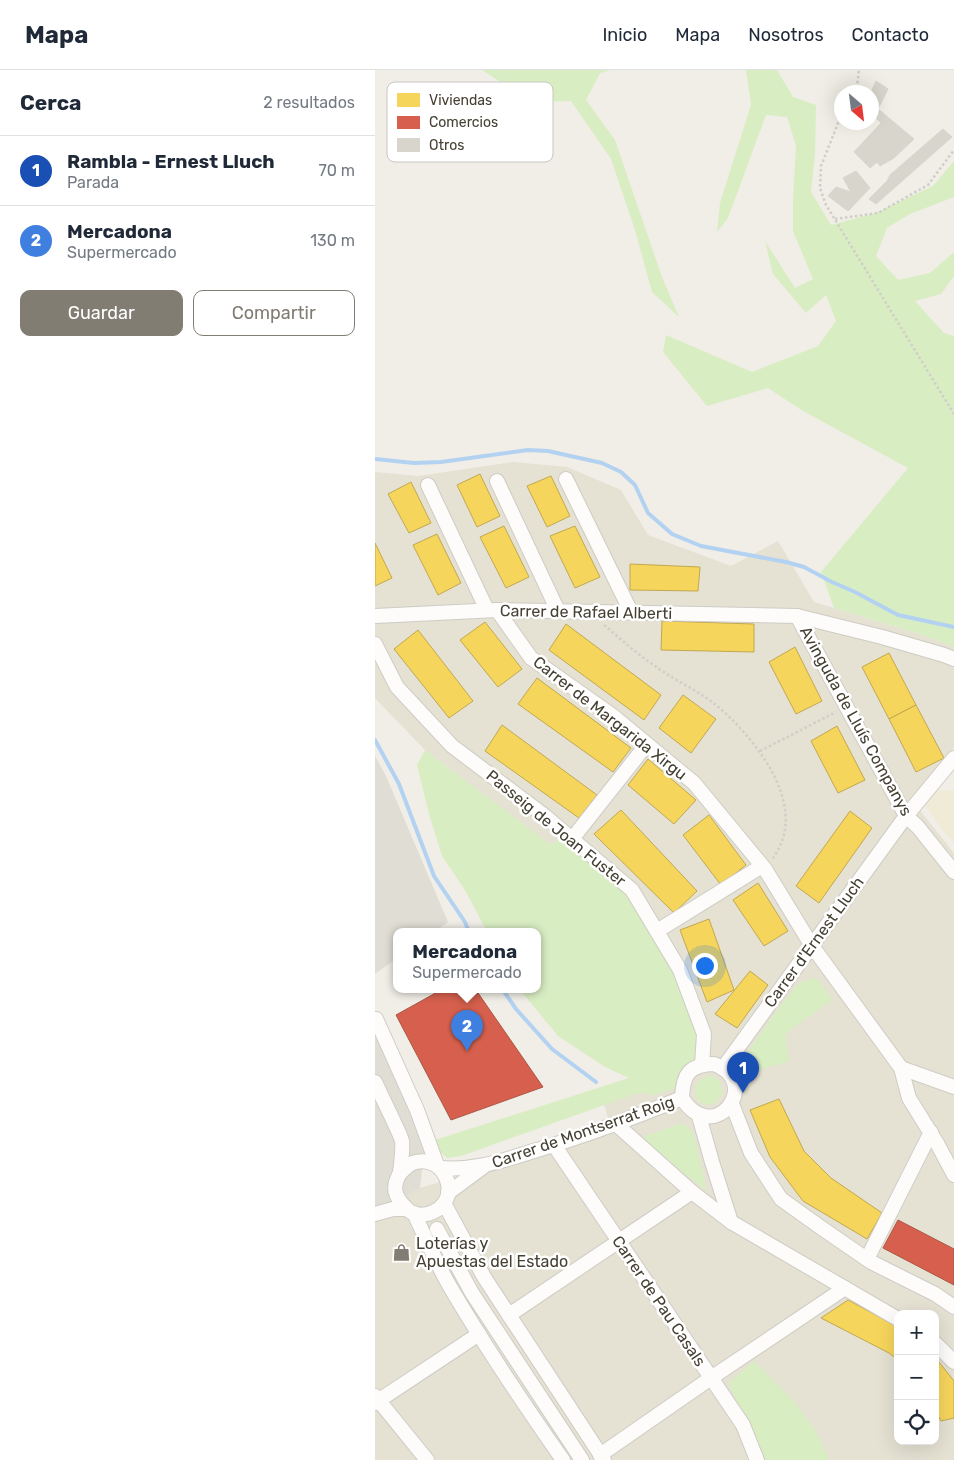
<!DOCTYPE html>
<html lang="es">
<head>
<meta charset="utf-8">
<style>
  :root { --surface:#fff; --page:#f2f2f3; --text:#1f2937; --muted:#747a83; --line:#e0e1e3; --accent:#827d72 }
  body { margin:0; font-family:Rubik,sans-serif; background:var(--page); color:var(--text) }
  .controls { position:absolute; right:15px; bottom:15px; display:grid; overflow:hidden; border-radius:10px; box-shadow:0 5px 20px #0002 }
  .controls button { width:45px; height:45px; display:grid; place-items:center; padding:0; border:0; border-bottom:1px solid var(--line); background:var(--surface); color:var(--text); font:25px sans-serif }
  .compass { position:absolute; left:459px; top:15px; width:45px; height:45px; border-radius:50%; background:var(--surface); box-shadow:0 5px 20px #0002; rotate:152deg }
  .you { position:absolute; left:329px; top:895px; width:18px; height:18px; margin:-12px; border:4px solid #fff; border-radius:50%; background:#1a73e8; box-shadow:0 0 0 8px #1a73e833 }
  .badge { display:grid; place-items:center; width:32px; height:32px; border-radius:50%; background:var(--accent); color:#fff; font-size:16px; font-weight:700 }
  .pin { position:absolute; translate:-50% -41px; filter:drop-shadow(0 1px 2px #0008) }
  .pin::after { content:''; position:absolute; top:26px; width:18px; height:15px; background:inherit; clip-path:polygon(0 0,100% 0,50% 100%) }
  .popup { position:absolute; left:18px; top:858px; width:148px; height:65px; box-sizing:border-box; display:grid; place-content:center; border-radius:10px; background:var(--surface); filter:drop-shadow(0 1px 4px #0005); font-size:16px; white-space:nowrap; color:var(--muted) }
  .popup b { font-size:19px; color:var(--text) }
  .popup::after { content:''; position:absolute; left:50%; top:100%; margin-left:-10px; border:10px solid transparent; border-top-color:var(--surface) }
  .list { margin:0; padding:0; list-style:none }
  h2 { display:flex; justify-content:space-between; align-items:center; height:65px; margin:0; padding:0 20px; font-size:21px }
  h2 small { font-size:16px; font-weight:400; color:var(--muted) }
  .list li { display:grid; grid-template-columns:32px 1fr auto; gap:15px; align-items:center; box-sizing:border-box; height:70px; padding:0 20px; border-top:1px solid var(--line) }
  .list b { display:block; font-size:19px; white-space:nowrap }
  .list p { margin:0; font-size:16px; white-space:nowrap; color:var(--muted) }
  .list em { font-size:16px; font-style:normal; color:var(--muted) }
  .actions { display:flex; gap:10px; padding:15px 20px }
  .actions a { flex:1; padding:11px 0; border:1px solid var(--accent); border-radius:10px; text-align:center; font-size:18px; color:var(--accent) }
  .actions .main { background:var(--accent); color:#fff }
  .icon { flex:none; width:28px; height:28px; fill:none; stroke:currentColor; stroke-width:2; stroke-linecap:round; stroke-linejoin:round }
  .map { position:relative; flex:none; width:579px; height:1390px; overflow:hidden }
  header { display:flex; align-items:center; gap:30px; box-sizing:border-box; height:70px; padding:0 25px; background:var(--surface); border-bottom:1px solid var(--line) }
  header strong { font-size:24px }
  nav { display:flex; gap:28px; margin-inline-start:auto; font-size:18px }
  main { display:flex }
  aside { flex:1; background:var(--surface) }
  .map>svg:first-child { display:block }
  .residential { fill:#e5e1d3; fill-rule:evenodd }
  .industrial { fill:#e0ddd4 }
  .education { fill:#efebd7 }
  .green { fill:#d9edc3 }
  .homes { fill:#f6d55c; stroke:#c1a850 }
  .shops { fill:#d6604d; stroke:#ab5645 }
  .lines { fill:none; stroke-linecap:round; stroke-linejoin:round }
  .stream { stroke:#b3d2f2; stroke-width:4 }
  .building { fill:#d8d5cd; stroke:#d8d5cc }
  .minor-casing { stroke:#ceccc4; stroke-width:16 }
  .path { stroke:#d1cec9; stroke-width:2.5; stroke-dasharray:2.5 2.5; stroke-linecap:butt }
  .minor { stroke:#fdfcfb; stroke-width:14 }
  .labels { text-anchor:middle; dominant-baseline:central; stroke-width:5; stroke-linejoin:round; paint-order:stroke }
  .street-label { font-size:16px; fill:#464033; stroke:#fff }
  .poi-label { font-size:16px; fill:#464033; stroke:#fff; text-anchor:start }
  .key { fill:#fff; stroke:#c8c6c2; stroke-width:1 }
  .key-label { font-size:14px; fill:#464033 }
</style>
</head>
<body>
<header>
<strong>Mapa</strong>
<nav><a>Inicio</a><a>Mapa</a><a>Nosotros</a><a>Contacto</a></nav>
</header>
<main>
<aside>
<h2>Cerca<small>2 resultados</small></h2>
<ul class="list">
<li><span class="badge" style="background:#1a4fb4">1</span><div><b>Rambla - Ernest Lluch</b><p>Parada</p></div><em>70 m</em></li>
<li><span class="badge" style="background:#3f7fe0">2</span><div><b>Mercadona</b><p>Supermercado</p></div><em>130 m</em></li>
</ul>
<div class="actions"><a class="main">Guardar</a><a>Compartir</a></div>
</aside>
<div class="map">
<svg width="579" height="1390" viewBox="0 0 579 1390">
  <rect width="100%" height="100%" fill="#f0eee6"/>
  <!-- residential -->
  <path class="residential" d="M138,392L192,397L246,420L273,465L356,496L403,471L439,532L548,565L579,577V677L543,738L579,783V1390H0V1144L45,1118L237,1061L224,1018L255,1008L253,824L235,810L186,766L176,776L50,680L0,628V402L43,406ZM523,1244H560V1371H523Z"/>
  <!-- industrial -->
  <g class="industrial">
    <polygon points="0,686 11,706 73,852 59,862 22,862 22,888 0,904"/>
    <polygon points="0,950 50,1072 45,1118 0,1144"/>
  </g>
  <!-- education -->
  <polygon class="education" points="579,720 579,773 569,762 550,735 561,721"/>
  <!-- green -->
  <g class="green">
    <polygon points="107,0 235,0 225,3 211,30 240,70 287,207 304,247 277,222 260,160 236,89 196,31 157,32"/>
    <polygon points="371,0 402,0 418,27 441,35 440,84 436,122 456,155 501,143 558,116 579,91 579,127 535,144 512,158 501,186 523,210 555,203 579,182 579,206 566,224 540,231 569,263 579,266 579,577 548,565 459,538 446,502 533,398 428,341 393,318 332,336 288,282 291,265 377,302 443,276 461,251 451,225 431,243 398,204 390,171 420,218 438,209 418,161 418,127 421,76 412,47 391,45 353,148 342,162 345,133 376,35"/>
    <polygon points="50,680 176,775 186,766 235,810 253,824 300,903 323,963 319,991 301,1003 318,998 308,1014 299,1019 279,1025 263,1023 86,1086 72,1088 54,1072 254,1008 230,997 183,966 145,920 162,920 162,862 112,862 90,820 67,786 54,744 42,695"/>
    <polygon points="439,908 444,911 457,930 419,957 411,965 414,991 366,1005 363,997 395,950 421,916 427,912"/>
    <path d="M339,1006L345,1011L348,1023L341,1033L331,1035L322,1030C317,1014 322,1007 339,1006Z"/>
    <polygon points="305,1054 313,1056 319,1065 332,1121 269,1073 270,1066"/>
    <polygon points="379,1291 419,1331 441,1362 454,1390 391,1390 353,1313"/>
  </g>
  <!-- homes -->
  <g class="homes">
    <polygon points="105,404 125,446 102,457 82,415"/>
    <polygon points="176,406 195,446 172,457 152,416"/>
    <polygon points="36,412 56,453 34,463 13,424"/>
    <polygon points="129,456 154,507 131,518 105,467"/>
    <polygon points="200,456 225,507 200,518 175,466"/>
    <polygon points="62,464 86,513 63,525 38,475"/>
    <polygon points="0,473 17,508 0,516"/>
    <polygon points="255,494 325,497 323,521 255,520"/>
    <polygon points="287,551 379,554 379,582 286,580"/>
    <polygon points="110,552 147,599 123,617 85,570"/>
    <polygon points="191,554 286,625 269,650 174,580"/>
    <polygon points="43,560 98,631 74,648 19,579"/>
    <polygon points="420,577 447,631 421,644 394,592"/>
    <polygon points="514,583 541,635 514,649 487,597"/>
    <polygon points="162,608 256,678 238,702 143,634"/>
    <polygon points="308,625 341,649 316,683 284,658"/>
    <polygon points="541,635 569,688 541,702 514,649"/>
    <polygon points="127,655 222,725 204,748 110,681"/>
    <polygon points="462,656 490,710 463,723 436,671"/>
    <polygon points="273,689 321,730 299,754 253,715"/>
    <polygon points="246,740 322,821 299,843 219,764"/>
    <polygon points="475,741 497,758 444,833 421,816"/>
    <polygon points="334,745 371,795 346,815 308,765"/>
    <polygon points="383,813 413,861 389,876 358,830"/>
    <polygon points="334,849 359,920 332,932 305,860"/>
    <polygon points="375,901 393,915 362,958 340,944"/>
    <polygon points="404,1029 429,1081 456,1108 507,1143 492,1169 428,1131 395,1087 375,1040"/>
    <polygon points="473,1230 523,1257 523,1290 514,1283 446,1248"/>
    <polygon points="560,1287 579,1311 579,1348 566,1351 560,1340"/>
  </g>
  <!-- shops -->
  <g class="shops">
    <polygon points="66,920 101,920 168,1017 76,1050 21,945"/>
    <polygon points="523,1150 579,1179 579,1215 508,1178"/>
  </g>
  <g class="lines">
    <!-- stream -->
    <g class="stream">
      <polyline points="0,389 39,393 66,392 153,380 173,381 227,393 246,402 260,415 273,443 297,464 326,476 411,492 429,497 457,512 480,522 523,545 579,557"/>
      <polyline points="0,670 24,714 59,806 90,852 94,862"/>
      <polyline points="128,920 141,939 177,979 221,1012"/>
    </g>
  </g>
  <!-- building -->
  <g class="building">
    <polygon points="501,11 513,19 503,39 539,69 519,88 505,96 502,92 495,98 479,82 506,53 498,45 497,48 496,22"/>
    <polygon points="568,59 577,67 501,134 494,129 512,111 515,105"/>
    <polygon points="481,101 495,118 473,141 453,126 461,117 476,122 468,108"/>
  </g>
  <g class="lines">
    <defs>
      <g id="minor">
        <polyline points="191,409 256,542"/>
        <polyline points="122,411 183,541"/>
        <polyline points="53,415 112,540"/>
        <polyline points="122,540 156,588 238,646 319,713 390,799 437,876 526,998 534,1028 563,1075 579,1105"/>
        <polyline points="0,546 122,540 422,546 507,567 569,585 579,589"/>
        <polyline points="422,546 531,746 543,757 579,802"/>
        <polyline points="0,574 22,617 77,676 170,746 257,820 305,900 329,964 327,995"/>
        <polyline points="197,769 272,674"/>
        <polyline points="282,861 387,796"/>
        <polyline points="0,949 1,949 42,1040 62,1095"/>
        <path d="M339,994C389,1013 338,1078 307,1028C308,1004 314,995 339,994Z"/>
        <polyline points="348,998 531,746 579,688"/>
        <polyline points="526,998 579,1017"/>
        <path d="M0,1012C6,1025 12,1037 18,1050C21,1057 25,1064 27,1071C28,1076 26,1096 25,1102C24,1105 22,1109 21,1112C18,1122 23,1129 29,1136C32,1139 34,1142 38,1143C46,1146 53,1145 60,1141C87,1127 70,1085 41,1092C34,1093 30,1099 25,1103"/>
        <polyline points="357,1034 376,1083 406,1129 448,1159 496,1192 560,1224 579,1237"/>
        <polyline points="324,1046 337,1092 356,1152"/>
        <polyline points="241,1054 317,1122 356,1152 523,1249"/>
        <polyline points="179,1075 368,1355 382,1390"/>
        <path d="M65,1098C99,1101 126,1091 159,1081C209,1066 258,1048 307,1028"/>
        <polyline points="73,1123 108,1097"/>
        <polyline points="69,1133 109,1207 229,1390"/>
        <path d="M39,1143C50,1167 61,1192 74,1215C109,1275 148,1333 188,1390"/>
        <polyline points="0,1144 18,1139 32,1139"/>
        <polyline points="62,1159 97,1223 207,1390"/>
        <polyline points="492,1189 556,1062"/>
        <polyline points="134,1245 317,1122"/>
        <polyline points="560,1273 579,1292"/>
        <polyline points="0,1326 52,1390"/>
        <polyline points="0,1333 104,1264"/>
        <polyline points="225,1385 336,1308 470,1218"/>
      </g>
    </defs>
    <!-- minor casing -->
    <use href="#minor" class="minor-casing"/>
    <!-- path -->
    <g class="path">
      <polyline points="478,22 482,16 484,0"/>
      <polyline points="467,43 446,96 445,118 451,135 579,344"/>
      <polyline points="460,149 503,143 553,115 579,80"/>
      <path d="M229,555C246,569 262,584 280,596C299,610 322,620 341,635C380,668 436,736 398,788"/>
      <polyline points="385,681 461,642"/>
    </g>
    <!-- minor -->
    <use href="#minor" class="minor"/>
  </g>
  <!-- icons -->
  <defs>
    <symbol id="shop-bare" viewBox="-9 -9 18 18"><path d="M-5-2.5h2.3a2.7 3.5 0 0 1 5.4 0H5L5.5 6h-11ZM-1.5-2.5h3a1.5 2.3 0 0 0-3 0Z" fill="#827d72" stroke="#fff" stroke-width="2.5" paint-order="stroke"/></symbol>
  </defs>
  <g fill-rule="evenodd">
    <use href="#shop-bare" x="14" y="1170" width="25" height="25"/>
  </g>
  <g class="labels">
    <!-- street labels -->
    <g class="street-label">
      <text transform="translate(211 542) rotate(1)">Carrer de Rafael Alberti</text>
      <text transform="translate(235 648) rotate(38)">Carrer de Margarida Xirgu</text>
      <text transform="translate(481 651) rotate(61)">Avinguda de Lluís Companys</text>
      <text transform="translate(181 758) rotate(39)">Passeig de Joan Fuster</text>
      <text transform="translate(439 872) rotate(-54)">Carrer d'Ernest Lluch</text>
      <text transform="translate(208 1062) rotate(-19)">Carrer de Montserrat Roig</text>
      <text transform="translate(284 1231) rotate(56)">Carrer de Pau Casals</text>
    </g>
    <!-- poi labels -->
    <g class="poi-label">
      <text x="41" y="1173">Loterías y<tspan x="41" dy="18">Apuestas del Estado</tspan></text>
    </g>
  </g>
  <!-- legend -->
  <rect x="12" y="12" width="166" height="80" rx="8" class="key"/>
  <rect x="22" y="23" width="23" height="14" fill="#f6d55c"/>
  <rect x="22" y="46" width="23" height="13" fill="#d6604d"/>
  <rect x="22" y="68" width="23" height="14" fill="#d8d5cd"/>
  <g class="key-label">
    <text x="54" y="35">Viviendas</text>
    <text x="54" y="57">Comercios</text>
    <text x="54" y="80">Otros</text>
  </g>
</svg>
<div class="controls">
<button>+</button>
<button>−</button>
<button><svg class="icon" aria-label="locate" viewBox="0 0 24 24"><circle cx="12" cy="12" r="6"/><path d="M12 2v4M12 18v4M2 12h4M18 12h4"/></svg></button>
</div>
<svg class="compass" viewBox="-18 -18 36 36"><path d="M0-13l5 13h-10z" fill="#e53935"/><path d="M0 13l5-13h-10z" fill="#747a83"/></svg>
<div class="you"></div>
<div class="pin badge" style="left:368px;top:1023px;background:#1a4fb4">1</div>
<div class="pin badge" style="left:92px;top:981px;background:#3f7fe0">2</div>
<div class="popup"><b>Mercadona</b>Supermercado</div>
</div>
</main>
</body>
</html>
